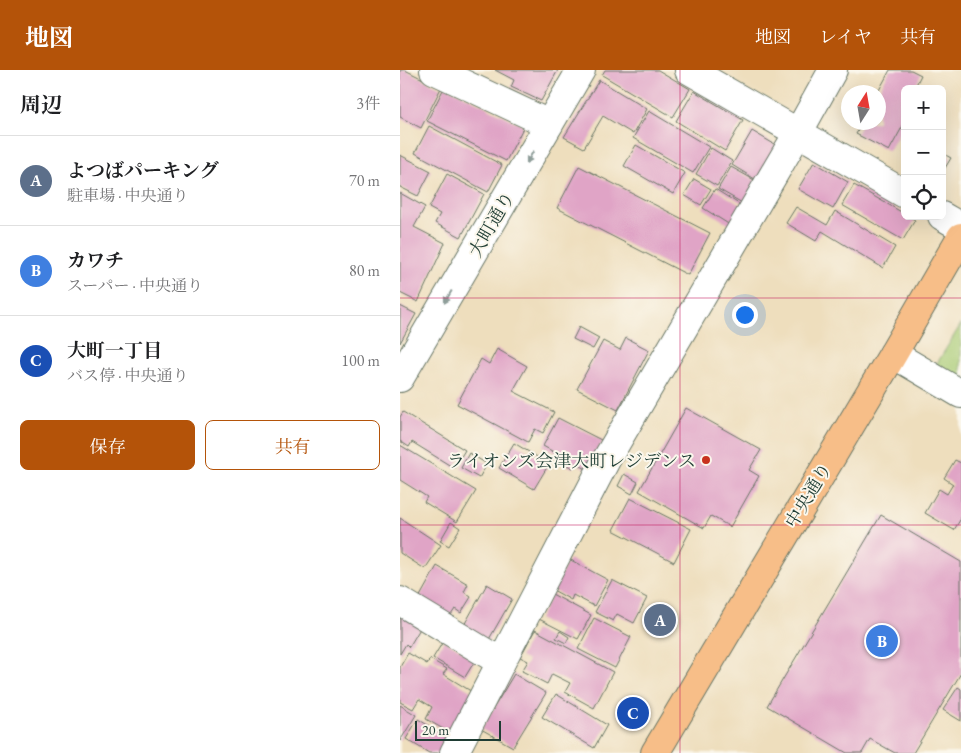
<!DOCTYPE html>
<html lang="ja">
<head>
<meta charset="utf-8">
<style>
  :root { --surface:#fff; --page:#f2f2f2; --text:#202124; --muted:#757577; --line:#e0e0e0; --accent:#b45309 }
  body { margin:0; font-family:"EB Garamond","Noto Serif JP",serif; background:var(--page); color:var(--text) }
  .controls { position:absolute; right:15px; top:15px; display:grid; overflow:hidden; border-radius:8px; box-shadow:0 5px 20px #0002 }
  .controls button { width:45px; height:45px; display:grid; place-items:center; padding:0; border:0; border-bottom:1px solid var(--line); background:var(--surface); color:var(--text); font:25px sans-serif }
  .compass { position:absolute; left:441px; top:15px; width:45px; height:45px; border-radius:50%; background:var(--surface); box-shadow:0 5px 20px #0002; rotate:11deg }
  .scale { position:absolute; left:15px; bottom:12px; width:86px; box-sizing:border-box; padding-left:5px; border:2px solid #1f3d34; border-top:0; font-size:14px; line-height:18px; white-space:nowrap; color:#1f3d34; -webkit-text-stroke:4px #fbf7ec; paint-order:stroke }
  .you { position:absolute; left:344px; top:244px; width:18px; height:18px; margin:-12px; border:4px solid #fff; border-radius:50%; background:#1a73e8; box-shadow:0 0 0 8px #1a73e833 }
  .badge { display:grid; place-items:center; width:32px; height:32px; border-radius:50%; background:var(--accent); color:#fff; font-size:16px; font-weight:700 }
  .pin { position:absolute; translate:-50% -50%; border:2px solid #fff; box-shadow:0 1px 5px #0006 }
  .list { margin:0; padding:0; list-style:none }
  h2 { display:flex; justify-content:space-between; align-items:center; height:65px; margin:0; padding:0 20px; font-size:21px }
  h2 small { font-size:16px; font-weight:400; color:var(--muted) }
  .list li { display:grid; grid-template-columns:32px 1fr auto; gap:15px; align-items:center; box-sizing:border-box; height:90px; padding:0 20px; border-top:1px solid var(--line) }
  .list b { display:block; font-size:19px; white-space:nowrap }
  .list p { margin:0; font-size:16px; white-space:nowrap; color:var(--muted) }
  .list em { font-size:16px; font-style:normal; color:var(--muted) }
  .actions { display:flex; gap:10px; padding:15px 20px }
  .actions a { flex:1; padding:11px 0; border:1px solid var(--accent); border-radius:8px; text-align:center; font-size:18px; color:var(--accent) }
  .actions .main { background:var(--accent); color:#fff }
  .icon { flex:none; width:28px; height:28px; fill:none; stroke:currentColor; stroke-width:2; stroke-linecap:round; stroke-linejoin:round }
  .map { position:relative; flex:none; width:561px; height:683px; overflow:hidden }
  header { display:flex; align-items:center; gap:30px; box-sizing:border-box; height:70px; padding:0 25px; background:var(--accent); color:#fff }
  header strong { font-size:24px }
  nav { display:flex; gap:28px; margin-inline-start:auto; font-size:18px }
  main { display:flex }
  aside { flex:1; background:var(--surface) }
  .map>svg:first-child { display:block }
  .green { fill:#a9cb74; stroke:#648454 }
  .building { fill:#e0a4c6 }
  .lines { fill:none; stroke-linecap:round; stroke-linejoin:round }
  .minor-casing { stroke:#677564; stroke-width:30 }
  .tertiary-casing { stroke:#677564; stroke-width:30 }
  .trunk-casing { stroke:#677564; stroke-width:30 }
  .minor { stroke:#fff; stroke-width:28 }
  .tertiary { stroke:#fff; stroke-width:28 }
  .trunk { stroke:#f7be88; stroke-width:28 }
  .oneway { fill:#8f9e9a }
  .grid { fill:none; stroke:#c2185b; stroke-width:1; stroke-opacity:0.55 }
  .poi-dot { fill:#c8321e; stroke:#fbf7ec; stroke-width:2 }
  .labels { text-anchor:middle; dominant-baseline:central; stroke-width:4; stroke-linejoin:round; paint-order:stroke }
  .street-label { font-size:18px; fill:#1f3d34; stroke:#fbf7ec }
  .poi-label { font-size:18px; fill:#1f3d34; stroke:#fbf7ec; text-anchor:end }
</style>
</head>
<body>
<header>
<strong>地図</strong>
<nav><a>地図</a><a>レイヤ</a><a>共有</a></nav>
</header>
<main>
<aside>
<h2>周辺<small>3件</small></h2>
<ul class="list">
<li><span class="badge" style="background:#5c6f8a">A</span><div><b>よつばパーキング</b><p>駐車場 · 中央通り</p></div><em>70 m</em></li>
<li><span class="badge" style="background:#3f7fe0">B</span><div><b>カワチ</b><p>スーパー · 中央通り</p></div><em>80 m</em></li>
<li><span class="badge" style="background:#1a4fb4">C</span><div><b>大町一丁目</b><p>バス停 · 中央通り</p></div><em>100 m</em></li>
</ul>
<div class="actions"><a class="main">保存</a><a>共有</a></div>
</aside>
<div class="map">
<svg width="561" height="683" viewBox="0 0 561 683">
  <rect width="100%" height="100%" fill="#fbf7ec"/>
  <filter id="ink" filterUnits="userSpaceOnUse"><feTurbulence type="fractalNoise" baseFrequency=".02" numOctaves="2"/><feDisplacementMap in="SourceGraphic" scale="10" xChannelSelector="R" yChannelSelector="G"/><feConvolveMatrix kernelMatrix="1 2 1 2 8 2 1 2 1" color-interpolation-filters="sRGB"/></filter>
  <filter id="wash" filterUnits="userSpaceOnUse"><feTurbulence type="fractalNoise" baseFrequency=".0096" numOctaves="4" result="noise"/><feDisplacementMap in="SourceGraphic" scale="20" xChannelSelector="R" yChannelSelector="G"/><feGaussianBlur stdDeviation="1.12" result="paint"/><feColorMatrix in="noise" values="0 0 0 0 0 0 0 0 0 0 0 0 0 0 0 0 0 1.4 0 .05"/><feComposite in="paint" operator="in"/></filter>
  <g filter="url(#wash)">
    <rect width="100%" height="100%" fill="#eedebd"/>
    <!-- green -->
    <polygon class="green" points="561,254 561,316 533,300"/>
    <g id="blocks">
      <!-- building -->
      <g class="building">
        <polygon points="0,0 5,0 41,18 21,58 0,47"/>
        <polygon points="95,0 158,0 141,31 111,17 114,10"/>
        <polygon points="205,0 258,0 290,19 273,47 202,5"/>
        <polygon points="490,0 511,0 521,5 514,19 505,19 505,36 503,38 505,39 505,52 489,81 456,64 463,52 478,52 478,22"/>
        <polygon points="199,10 247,39 233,64 203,46 184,78 164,67"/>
        <polygon points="45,16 124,56 106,91 27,51"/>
        <polygon points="294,21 343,50 325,81 276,51"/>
        <polygon points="249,41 309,77 293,103 233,68"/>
        <polygon points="29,56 102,95 88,122 15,83"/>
        <polygon points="352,61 379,77 358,111 332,95"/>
        <polygon points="236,75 285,103 273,124 224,96"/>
        <polygon points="311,78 332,91 317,116 296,104"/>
        <polygon points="542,83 551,88 542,103"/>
        <polygon points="0,85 31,101 18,126 0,117"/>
        <polygon points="414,92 448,112 433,139 398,119"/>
        <polygon points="179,96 310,163 288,205 157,138"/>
        <polygon points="331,97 358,112 344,134 318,119"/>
        <polygon points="47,104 84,124 61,167 35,153 40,144 29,138"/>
        <polygon points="294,109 311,119 301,135 284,125"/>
        <polygon points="454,115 505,144 505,146 508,146 515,150 503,170 442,135"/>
        <polygon points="315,119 342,136 330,155 303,138"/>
        <polygon points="0,123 25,137 14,157 45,173 18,232 0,223"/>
        <polygon points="396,137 427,155 435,141 495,177 483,198 422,161 416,171 386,153"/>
        <polygon points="0,236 16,244 0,273"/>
        <polygon points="179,257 199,268 193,279 173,269"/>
        <polygon points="226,268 249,280 218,340 177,319 203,271 220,280"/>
        <polygon points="97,279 127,296 113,321 154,342 143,363 135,359 128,372 57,334 81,289 89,294"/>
        <polygon points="286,338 361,380 349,400 359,406 330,457 311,446 304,458 239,421"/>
        <polygon points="3,342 65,380 54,398 12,372 9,377 0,371 0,347"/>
        <polygon points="158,348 203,371 188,400 176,393 173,398 156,390 159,385 143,376"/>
        <polygon points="114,373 149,394 134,419 99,398"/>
        <polygon points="0,375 76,421 57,452 24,432 27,427 0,410"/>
        <polygon points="69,383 87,394 79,408 61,398"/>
        <polygon points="555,390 561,393 561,450 560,450 554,460 525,443 539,419 547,424 553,414 544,408"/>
        <polygon points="224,404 238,412 232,424 218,416"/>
        <polygon points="230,428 291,459 274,492 213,460"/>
        <polygon points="481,445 561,492 561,603 513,683 495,683 470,669 462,683 447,683 367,636"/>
        <polygon points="0,448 41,475 25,499 0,483"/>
        <polygon points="51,452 60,458 49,476 40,471"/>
        <polygon points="169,489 208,510 194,536 173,525 171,530 153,520"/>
        <polygon points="37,496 68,514 64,522 71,527 61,543 55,539 49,548 18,530"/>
        <polygon points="212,510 247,528 234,553 217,544 213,551 195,542"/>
        <polygon points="87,514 112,529 88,571 63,557"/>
        <polygon points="152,524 191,545 178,569 139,549"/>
        <polygon points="0,544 21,557 9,577 6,574 0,584"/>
        <polygon points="194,548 231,567 215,598 178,579"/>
        <polygon points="135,560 213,602 194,638 165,622 170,613 152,604 147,614 122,601 128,591 120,587"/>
        <polygon points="160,561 169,567 166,573 156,568"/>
        <polygon points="44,570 76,589 65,607 33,588"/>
        <polygon points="8,583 27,594 30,589 47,599 43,604 74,623 50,663 26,649 32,637 19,629 13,639 0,632 0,597"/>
        <polygon points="114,604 146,623 113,677 81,659"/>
        <polygon points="558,617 561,619 561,651 543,640"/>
        <polygon points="156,624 207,655 194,678 142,647"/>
        <polygon points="0,635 16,645 0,671"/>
        <polygon points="18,649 48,668 39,683 29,683 6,669"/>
      </g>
    </g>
  </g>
  <g filter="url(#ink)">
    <use href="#blocks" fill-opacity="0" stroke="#677564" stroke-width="1"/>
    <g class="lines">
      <defs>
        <g id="minor">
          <polyline points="34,0 149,54"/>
          <polyline points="289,0 505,124"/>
          <polyline points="542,146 561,157"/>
          <polyline points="493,284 561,324"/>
          <polyline points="0,531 101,592"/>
          <polyline points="54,683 206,390 398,63 433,0"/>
        </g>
        <polyline id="tertiary" points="0,308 181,0"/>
        <polyline id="trunk" points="255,683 493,284 561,167"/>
      </defs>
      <!-- minor casing -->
      <use href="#minor" class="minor-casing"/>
      <!-- tertiary casing -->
      <use href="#tertiary" class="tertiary-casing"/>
      <!-- trunk casing -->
      <use href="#trunk" class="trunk-casing"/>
      <!-- minor -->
      <use href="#minor" class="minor"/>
      <!-- tertiary -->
      <use href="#tertiary" class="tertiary"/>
      <!-- trunk -->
      <use href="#trunk" class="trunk"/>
    </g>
    <!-- one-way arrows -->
    <defs><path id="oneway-solid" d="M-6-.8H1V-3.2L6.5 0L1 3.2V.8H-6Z" transform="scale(1.25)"/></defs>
    <g class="oneway">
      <use href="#oneway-solid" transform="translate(130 87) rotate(120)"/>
      <use href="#oneway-solid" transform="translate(48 227) rotate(120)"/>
    </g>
  </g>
  <!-- grid -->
  <path class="grid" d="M280,0V683M0,228H561M0,455H561"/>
  <!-- markers -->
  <circle class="poi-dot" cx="306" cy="390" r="5"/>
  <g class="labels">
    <!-- street labels -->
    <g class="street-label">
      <text transform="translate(91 154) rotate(-60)">大町通り</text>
      <text transform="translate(408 425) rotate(-59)">中央通り</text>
    </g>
    <!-- poi labels -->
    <g class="poi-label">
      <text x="296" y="390">ライオンズ会津大町レジデンス</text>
    </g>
  </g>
</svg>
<div class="controls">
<button>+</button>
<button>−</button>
<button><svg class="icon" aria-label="locate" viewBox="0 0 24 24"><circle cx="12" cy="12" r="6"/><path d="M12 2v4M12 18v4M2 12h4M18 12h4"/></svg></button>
</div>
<svg class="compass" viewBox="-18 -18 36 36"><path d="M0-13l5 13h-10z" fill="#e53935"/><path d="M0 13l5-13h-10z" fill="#757577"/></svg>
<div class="scale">20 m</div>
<div class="you"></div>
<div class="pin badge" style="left:260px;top:550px;background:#5c6f8a">A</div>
<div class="pin badge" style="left:482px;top:571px;background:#3f7fe0">B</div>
<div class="pin badge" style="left:233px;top:643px;background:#1a4fb4">C</div>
</div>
</main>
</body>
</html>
